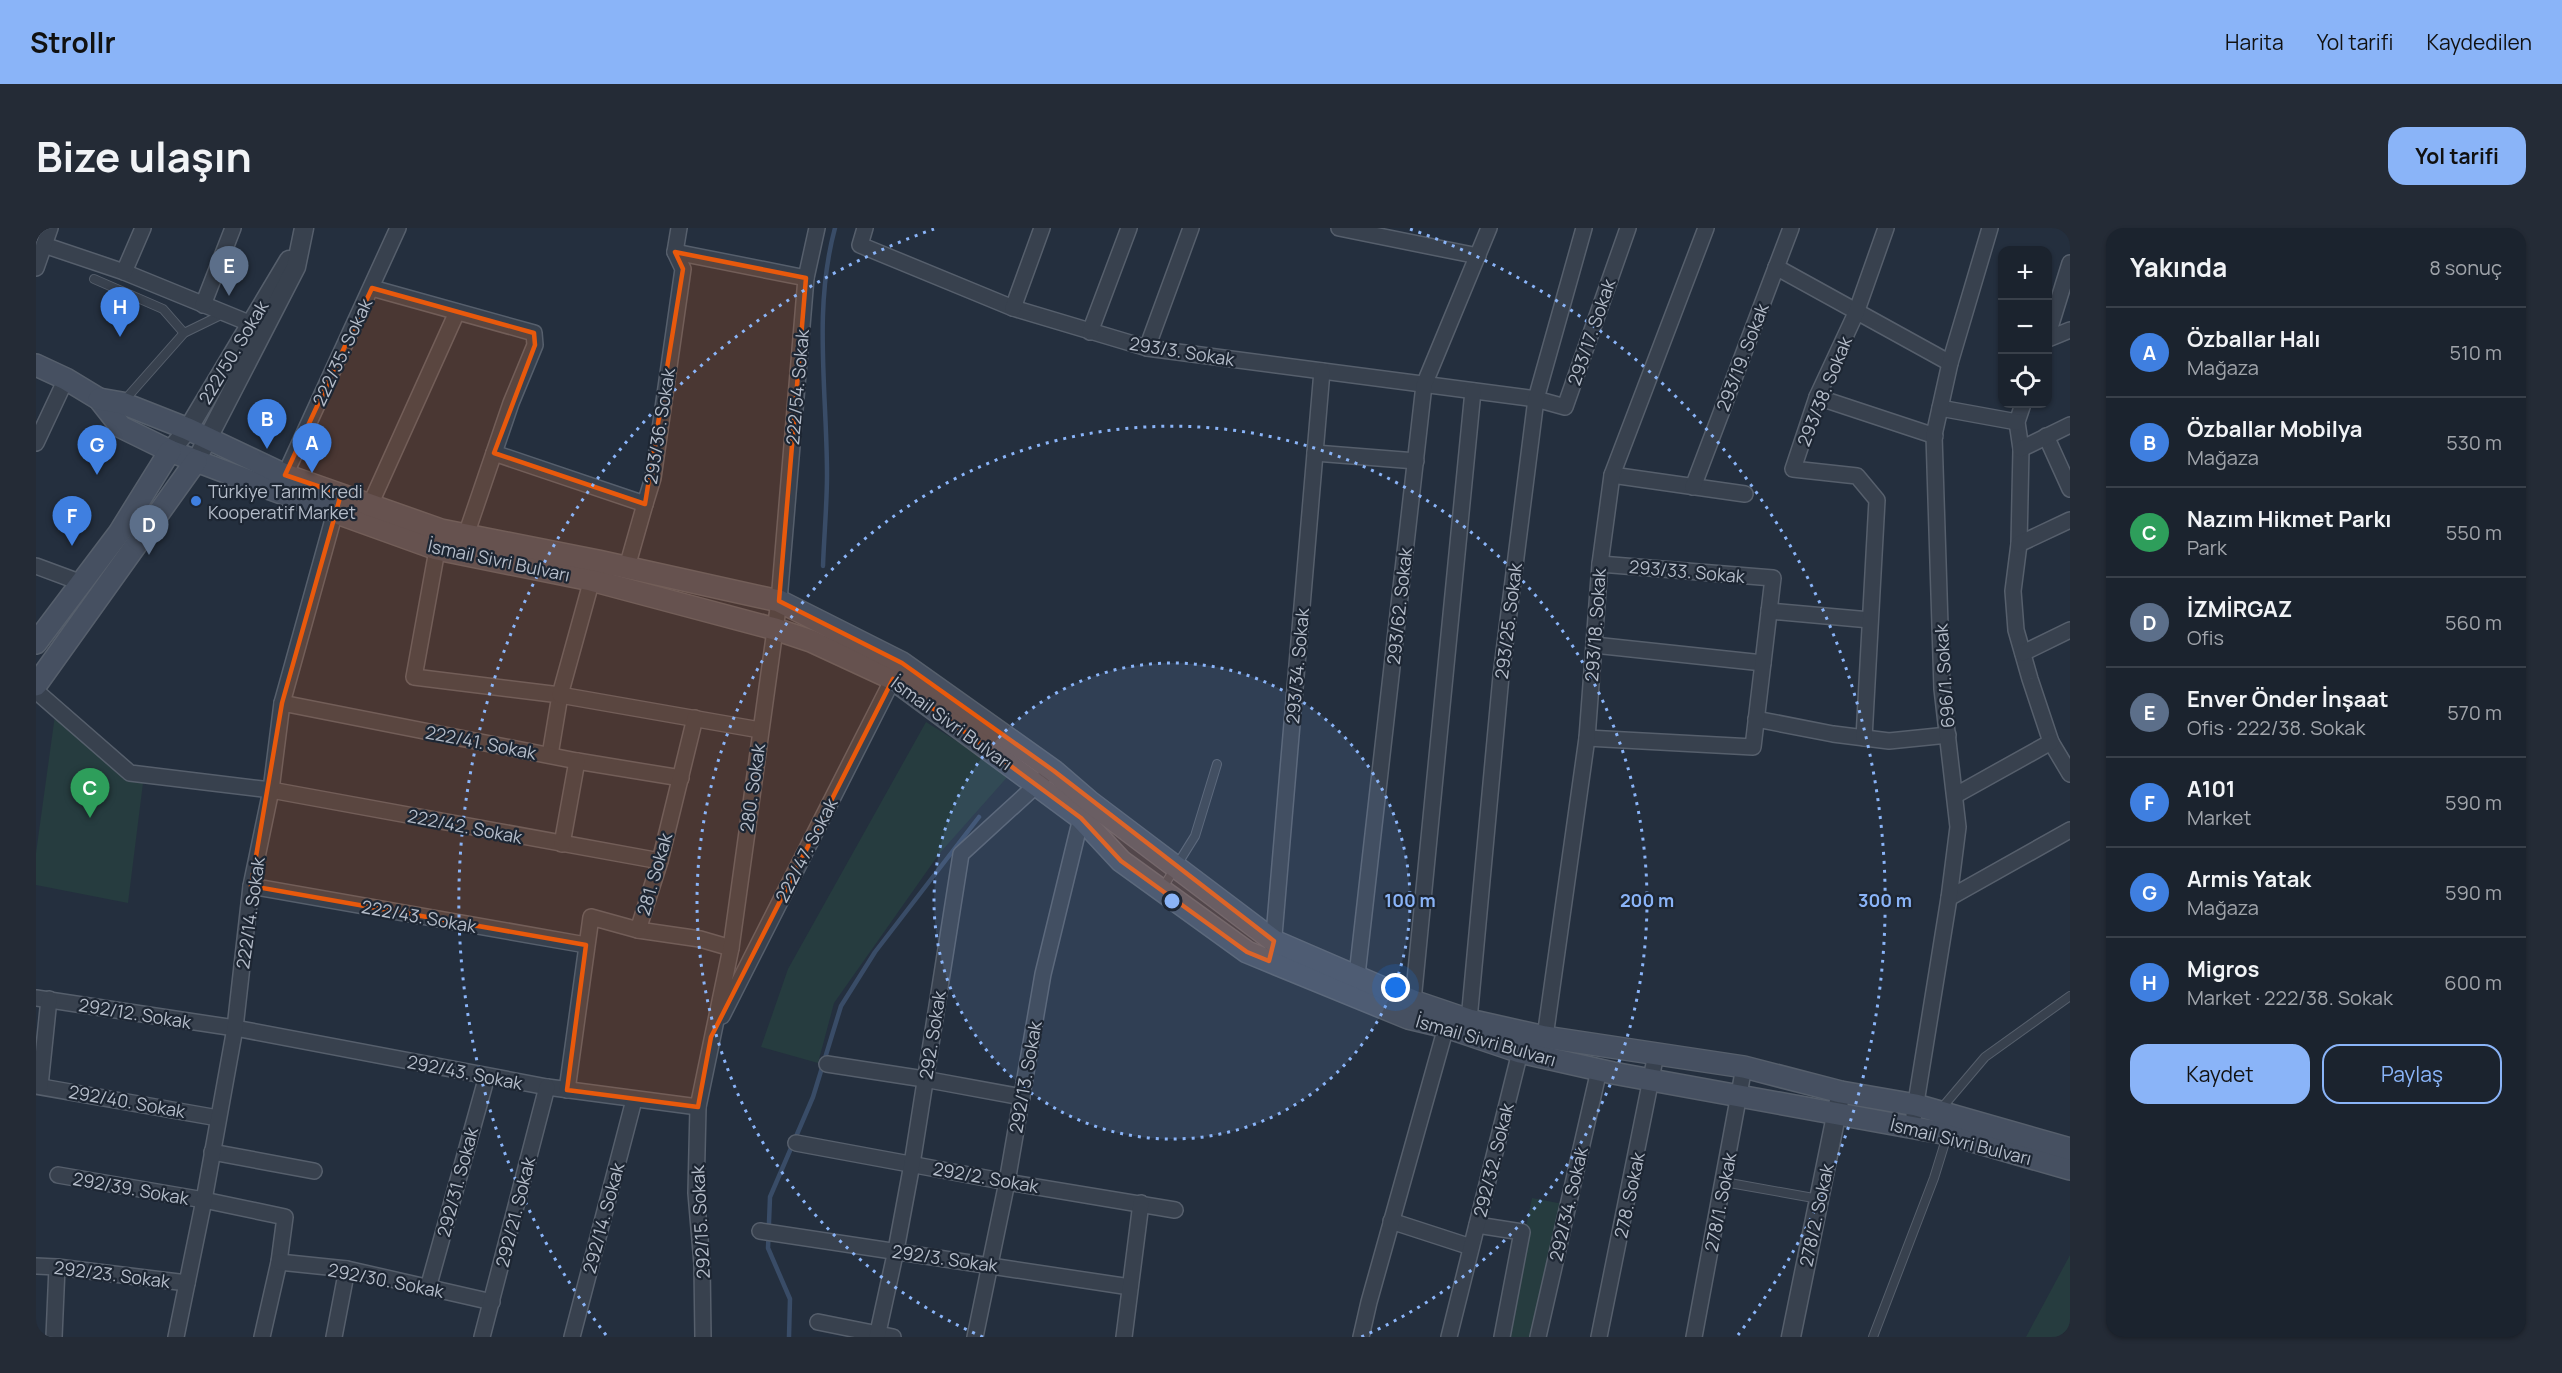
<!DOCTYPE html>
<html lang="tr">
<head>
<meta charset="utf-8">
<style>
  :root { --surface:#1b232e; --page:#242b36; --text:#f1f3f6; --muted:#a0a4aa; --line:#39404a; --accent:#8ab4f8 }
  body { margin:0; font-family:Manrope,sans-serif; background:var(--page); color:var(--text) }
  .controls { position:absolute; right:18px; top:18px; display:grid; overflow:hidden; border-radius:12px; box-shadow:0 2px 4px #0004 }
  .controls button { width:54px; height:54px; display:grid; place-items:center; padding:0; border:0; border-bottom:2px solid var(--line); background:var(--surface); color:var(--text); font:30px sans-serif }
  .you { position:absolute; left:1360px; top:760px; width:21px; height:21px; margin:-15px; border:4px solid #fff; border-radius:50%; background:#1a73e8; box-shadow:0 0 0 9px #1a73e833 }
  .badge { display:grid; place-items:center; width:39px; height:39px; border-radius:50%; background:var(--accent); color:#fff; font-size:20px; font-weight:700 }
  .pin { position:absolute; translate:-50% -50px; filter:drop-shadow(0 2px 3px #0008) }
  .pin::after { content:''; position:absolute; top:32px; width:21px; height:18px; background:inherit; clip-path:polygon(0 0,100% 0,50% 100%) }
  .list { margin:0; padding:0; list-style:none }
  h2 { display:flex; justify-content:space-between; align-items:center; height:78px; margin:0; padding:0 24px; font-size:26px }
  h2 small { font-size:20px; font-weight:400; color:var(--muted) }
  .list li { display:grid; grid-template-columns:39px 1fr auto; gap:18px; align-items:center; box-sizing:border-box; height:90px; padding:0 24px; border-top:2px solid var(--line) }
  .list b { display:block; font-size:22px; white-space:nowrap }
  .list p { margin:0; font-size:20px; white-space:nowrap; color:var(--muted) }
  .list em { font-size:20px; font-style:normal; color:var(--muted) }
  .actions { display:flex; gap:12px; padding:18px 24px }
  .actions a { flex:1; padding:14px 0; border:2px solid var(--accent); border-radius:18px; text-align:center; font-size:21px; color:var(--accent) }
  .actions .main { background:var(--accent); color:#111 }
  .icon { flex:none; width:33px; height:33px; fill:none; stroke:currentColor; stroke-width:2; stroke-linecap:round; stroke-linejoin:round }
  .map { position:relative; flex:none; width:2034px; height:1109px; overflow:hidden; border-radius:18px }
  header { display:flex; align-items:center; gap:36px; box-sizing:border-box; height:84px; padding:0 30px; background:var(--accent); color:#111 }
  header strong { font-size:28px }
  nav { display:flex; gap:33px; margin-inline-start:auto; font-size:21px }
  .intro { display:flex; align-items:center; justify-content:space-between; box-sizing:border-box; height:144px; padding:0 36px }
  h1 { margin:0; font-size:42px }
  .button { padding:15px 27px; border-radius:18px; background:var(--accent); color:#111; font-size:21px; font-weight:700 }
  main { display:flex; gap:36px; padding:0 36px }
  aside { flex:1; background:var(--surface); border-radius:18px; box-shadow:0 2px 4px #0004 }
  .map>svg:first-child { display:block }
  .green { fill:#263c3f }
  .lines { fill:none; stroke-linecap:round; stroke-linejoin:round }
  .stream { stroke:#394c67; stroke-width:4.5 }
  .service-casing { stroke:#565f6c; stroke-width:10 }
  .minor-casing { stroke:#565f6c; stroke-width:18 }
  .tertiary-casing { stroke:#565f6c; stroke-width:21 }
  .secondary-casing { stroke:#565f6c; stroke-width:24 }
  .service { stroke:#38414e; stroke-width:8 }
  .minor { stroke:#38414e; stroke-width:15 }
  .tertiary { stroke:#38414e; stroke-width:18 }
  .secondary { stroke:#465061; stroke-width:21 }
  .marked { fill:#e8590c; fill-opacity:0.2; stroke:#e8590c; stroke-width:4.5; stroke-linejoin:round }
  .ring { fill:none; stroke:#8ab4f8; stroke-width:3; stroke-dasharray:3 6 }
  .shop-dot { fill:#3f7fe0; stroke:#1d2633; stroke-width:2 }
  .labels { text-anchor:middle; dominant-baseline:central; stroke-width:4.5; stroke-linejoin:round; paint-order:stroke }
  .street-label { font-size:18px; fill:#b4bcc9; stroke:#1d2633 }
  .poi-label { font-size:18px; fill:#b4bcc9; stroke:#1d2633; text-anchor:start }
  .centre { fill:#8ab4f8; stroke:#1d2633; stroke-width:3 }
  .ring-label { font-size:18px; text-anchor:middle; font-weight:bold; fill:#8ab4f8; stroke:#1d2633; stroke-width:4.5; stroke-linejoin:round; paint-order:stroke }
</style>
</head>
<body>
<header>
<strong>Strollr</strong>
<nav><a>Harita</a><a>Yol tarifi</a><a>Kaydedilen</a></nav>
</header>
<div class="intro"><h1>Bize ulaşın</h1><a class="button">Yol tarifi</a></div>
<main>
<div class="map">
<svg width="2034" height="1109" viewBox="0 0 2034 1109">
  <rect width="100%" height="100%" fill="#242f3e"/>
  <!-- green -->
  <g class="green">
    <polygon points="19,487 107,555 92,675 0,657 0,625"/>
    <polygon points="890,494 974,546 903,626 798,775 782,835 725,819 752,741"/>
    <polygon points="1496,970 1527,976 1500,1109 1467,1109"/>
    <polygon points="2034,1027 2034,1109 1990,1109"/>
  </g>
  <g class="lines">
    <!-- stream -->
    <g class="stream">
      <path d="M787,338C788,308 791,277 791,247C791,164 777,81 799,0"/>
      <polyline points="753,1109 754,1071 732,1020 734,969 777,869 805,778 839,724 943,589"/>
    </g>
    <defs>
      <g id="service">
        <polyline points="58,51 127,81 148,105"/>
        <polyline points="87,174 148,105 187,86"/>
        <polyline points="1126,661 1159,608 1181,536"/>
        <polyline points="1904,882 1949,829 2034,768"/>
        <polyline points="1688,954 1783,971"/>
        <polyline points="1837,1109 1898,950 1911,908"/>
      </g>
      <g id="minor">
        <polyline points="829,0 824,17 977,80 1111,120 1500,171 1529,179 1592,0"/>
        <polyline points="1303,0 1442,28"/>
        <polyline points="8,17 88,44 213,95"/>
        <polyline points="639,24 770,50"/>
        <polyline points="1740,39 1914,135"/>
        <polyline points="0,40 14,0"/>
        <polyline points="88,44 107,0"/>
        <polyline points="336,60 498,105 499,117 475,175 430,307"/>
        <polyline points="167,77 197,0"/>
        <polyline points="977,80 1006,0"/>
        <polyline points="1054,104 1093,0"/>
        <polyline points="2012,106 2034,35"/>
        <polyline points="2012,111 2034,102"/>
        <polyline points="1111,120 1155,0"/>
        <polyline points="1781,169 1899,208"/>
        <polyline points="1987,176 1981,194 1985,221 1983,316 1977,363 1980,402 1994,451 2015,514 2034,546"/>
        <polyline points="1904,180 1981,194"/>
        <polyline points="2010,208 2034,261"/>
        <polyline points="0,215 30,151"/>
        <polyline points="1985,221 2034,197"/>
        <polyline points="458,225 609,276 617,250 647,41 639,24 643,0"/>
        <polyline points="1279,225 1380,233"/>
        <polyline points="249,247 362,0"/>
        <polyline points="1576,247 1709,266"/>
        <polyline points="1657,259 1755,0"/>
        <polyline points="334,277 421,84"/>
        <polyline points="403,311 378,449 524,467 514,527"/>
        <polyline points="1983,316 2034,292"/>
        <polyline points="0,338 46,355"/>
        <polyline points="591,339 609,276"/>
        <polyline points="558,344 524,467 724,502"/>
        <polyline points="1733,383 1834,392"/>
        <polyline points="1558,417 1727,435"/>
        <polyline points="1987,425 2034,402"/>
        <polyline points="0,463 94,545 235,562 624,633"/>
        <polyline points="246,475 541,533 645,550"/>
        <polyline points="1720,491 1797,506 1853,513 1912,507"/>
        <polyline points="1551,510 1717,519 1737,350 1564,336"/>
        <polyline points="1828,510 1841,272 1821,248 1757,241 1781,169 1820,85 1850,0"/>
        <polyline points="1920,567 2015,514"/>
        <polyline points="526,616 541,533"/>
        <polyline points="215,658 550,717"/>
        <polyline points="1913,670 2034,602"/>
        <polyline points="602,702 664,711 695,720"/>
        <polyline points="1237,719 1286,143"/>
        <polyline points="1320,756 1388,157 1453,0"/>
        <polyline points="0,770 199,800 511,859 662,879"/>
        <polyline points="1377,773 1437,163"/>
        <polyline points="686,788 861,443"/>
        <polyline points="1433,792 1465,448 1500,171 1548,0"/>
        <polyline points="1509,809 1551,510 1564,336 1576,247 1670,0"/>
        <polyline points="791,836 888,851 986,869"/>
        <polyline points="0,858 182,890"/>
        <polyline points="4,858 13,771"/>
        <polyline points="531,862 555,689 602,702 624,633 659,490"/>
        <polyline points="1878,887 1913,670 1922,599 1906,461 1898,207 1914,135 1954,0"/>
        <polyline points="760,915 971,954 1139,982"/>
        <polyline points="176,924 278,943"/>
        <polyline points="22,947 168,972 249,989 243,1034 226,1109"/>
        <polyline points="1355,993 1435,1019"/>
        <polyline points="1441,997 1486,1004 1466,1109"/>
        <polyline points="724,1003 1094,1059"/>
        <polyline points="243,1034 311,1041 456,1074"/>
        <polyline points="0,1038 21,1039 151,1055"/>
        <polyline points="392,1060 451,848"/>
        <polyline points="782,1094 857,1109"/>
        <polyline points="18,1109 21,1039"/>
        <polyline points="140,1109 168,972 199,800 215,658 235,562 246,475 301,277"/>
        <polyline points="298,1109 311,1041"/>
        <polyline points="446,1109 511,859"/>
        <polyline points="536,1109 598,872"/>
        <polyline points="667,1109 666,1036 660,965 662,879 695,720 743,373 770,50 781,0"/>
        <polyline points="841,1109 860,1022 876,936 925,626 1006,552"/>
        <polyline points="939,1109 971,954 1007,746 1045,590"/>
        <polyline points="1088,1109 1105,975"/>
        <polyline points="1325,1109 1333,1074 1410,799"/>
        <polyline points="1413,1109 1484,824"/>
        <polyline points="1502,1109 1563,842"/>
        <polyline points="1563,1109 1620,826"/>
        <polyline points="1658,1109 1708,839"/>
      </g>
      <g id="tertiary">
        <polyline points="134,223 152,201 253,32"/>
        <polyline points="160,233 260,39 268,0"/>
        <polyline points="1755,1109 1803,873"/>
      </g>
      <g id="secondary">
        <polyline points="0,137 30,151 63,171 85,199 134,223 229,259 401,321 555,352 739,401 775,413 857,451 1045,590 1085,633 1211,724 1372,790 1410,799 1484,824 1577,845 1912,906 2034,941"/>
        <polyline points="63,171 86,175 152,201 249,247 405,302 562,333 743,373 866,435 1018,543 1054,574 1238,713 1377,773 1433,792 1509,809 1708,839 1805,864 1880,877 2034,921"/>
        <polyline points="0,415 83,305 134,223"/>
        <polyline points="0,457 160,233"/>
      </g>
    </defs>
    <!-- service casing -->
    <use href="#service" class="service-casing"/>
    <!-- minor casing -->
    <use href="#minor" class="minor-casing"/>
    <!-- tertiary casing -->
    <use href="#tertiary" class="tertiary-casing"/>
    <!-- secondary casing -->
    <use href="#secondary" class="secondary-casing"/>
    <!-- service -->
    <use href="#service" class="service"/>
    <!-- minor -->
    <use href="#minor" class="minor"/>
    <!-- tertiary -->
    <use href="#tertiary" class="tertiary"/>
    <!-- secondary -->
    <use href="#secondary" class="secondary"/>
  </g>
  <!-- marked area -->
  <path class="marked" d="M639,24L770,50L743,373L866,435L1018,543L1238,713L1233,733L1211,724L1085,633L1045,590L857,451L675,809L662,879L531,862L550,717L215,658L246,475L305,266L249,247L336,60L498,105L499,117L458,225L609,276L647,41Z"/>
  <!-- distance rings -->
  <circle cx="1136" cy="673" r="238" fill="#8ab4f8" fill-opacity=".12"/>
  <g class="ring">
    <circle cx="1136" cy="673" r="238"/>
    <path d="M947 1109A475 475 0 1 1 1325 1109"/>
    <path d="M570 1107A713 713 0 0 1 898 1M1374 1A713 713 0 0 1 1702 1107"/>
  </g>
  <!-- markers -->
  <circle class="shop-dot" cx="160" cy="273" r="6"/>
  <g class="labels">
    <!-- street labels -->
    <g class="street-label">
      <text transform="translate(1555 104) rotate(-71)">293/17. Sokak</text>
      <text transform="translate(1146 123) rotate(9)">293/3. Sokak</text>
      <text transform="translate(197 124) rotate(-59)">222/50. Sokak</text>
      <text transform="translate(306 124) rotate(-65)">222/35. Sokak</text>
      <text transform="translate(1706 129) rotate(-69)">293/19. Sokak</text>
      <text transform="translate(761 159) rotate(-85)">222/54. Sokak</text>
      <text transform="translate(1788 163) rotate(-68)">293/38. Sokak</text>
      <text transform="translate(623 198) rotate(-81)">293/36. Sokak</text>
      <text transform="translate(463 332) rotate(12)">İsmail Sivri Bulvarı</text>
      <text transform="translate(1651 343) rotate(5)">293/33. Sokak</text>
      <text transform="translate(1363 378) rotate(-84)">293/62. Sokak</text>
      <text transform="translate(1472 393) rotate(-83)">293/25. Sokak</text>
      <text transform="translate(1559 397) rotate(-86)">293/18. Sokak</text>
      <text transform="translate(1261 438) rotate(-85)">293/34. Sokak</text>
      <text transform="translate(1908 448) rotate(-94)">696/1. Sokak</text>
      <text transform="translate(916 495) rotate(36)">İsmail Sivri Bulvarı</text>
      <text transform="translate(445 514) rotate(11)">222/41. Sokak</text>
      <text transform="translate(716 560) rotate(-82)">280. Sokak</text>
      <text transform="translate(429 598) rotate(11)">222/42. Sokak</text>
      <text transform="translate(770 622) rotate(-63)">222/47. Sokak</text>
      <text transform="translate(618 646) rotate(-74)">281. Sokak</text>
      <text transform="translate(214 685) rotate(-82)">222/14. Sokak</text>
      <text transform="translate(383 688) rotate(10)">222/43. Sokak</text>
      <text transform="translate(99 785) rotate(9)">292/12. Sokak</text>
      <text transform="translate(896 807) rotate(-81)">292. Sokak</text>
      <text transform="translate(1450 812) rotate(16)">İsmail Sivri Bulvarı</text>
      <text transform="translate(429 844) rotate(11)">292/43. Sokak</text>
      <text transform="translate(989 849) rotate(-80)">292/13. Sokak</text>
      <text transform="translate(91 873) rotate(10)">292/40. Sokak</text>
      <text transform="translate(1925 913) rotate(14)">İsmail Sivri Bulvarı</text>
      <text transform="translate(1457 932) rotate(-76)">292/32. Sokak</text>
      <text transform="translate(950 949) rotate(10)">292/2. Sokak</text>
      <text transform="translate(421 954) rotate(-75)">292/31. Sokak</text>
      <text transform="translate(95 960) rotate(10)">292/39. Sokak</text>
      <text transform="translate(1593 967) rotate(-78)">278. Sokak</text>
      <text transform="translate(1684 974) rotate(-79)">278/1. Sokak</text>
      <text transform="translate(1532 976) rotate(-77)">292/34. Sokak</text>
      <text transform="translate(479 984) rotate(-76)">292/21. Sokak</text>
      <text transform="translate(1780 987) rotate(-78)">278/2. Sokak</text>
      <text transform="translate(567 990) rotate(-75)">292/14. Sokak</text>
      <text transform="translate(664 994) rotate(-93)">292/15. Sokak</text>
      <text transform="translate(909 1030) rotate(8)">292/3. Sokak</text>
      <text transform="translate(76 1046) rotate(7)">292/23. Sokak</text>
      <text transform="translate(350 1052) rotate(11)">292/30. Sokak</text>
    </g>
    <!-- poi labels -->
    <g class="poi-label">
      <text x="172" y="263">Türkiye Tarım Kredi<tspan x="172" dy="21">Kooperatif Market</tspan></text>
    </g>
  </g>
  <circle cx="1136" cy="673" r="9" class="centre"/>
  <g class="ring-label">
    <text x="1374" y="679">100 m</text>
    <text x="1611" y="679">200 m</text>
    <text x="1849" y="679">300 m</text>
  </g>
</svg>
<div class="controls">
<button>+</button>
<button>−</button>
<button><svg class="icon" aria-label="locate" viewBox="0 0 24 24"><circle cx="12" cy="12" r="6"/><path d="M12 2v4M12 18v4M2 12h4M18 12h4"/></svg></button>
</div>
<div class="you"></div>
<div class="pin badge" style="left:276px;top:245px;background:#3f7fe0">A</div>
<div class="pin badge" style="left:231px;top:221px;background:#3f7fe0">B</div>
<div class="pin badge" style="left:54px;top:590px;background:#2e9e5b">C</div>
<div class="pin badge" style="left:113px;top:327px;background:#5c6f8a">D</div>
<div class="pin badge" style="left:193px;top:68px;background:#5c6f8a">E</div>
<div class="pin badge" style="left:36px;top:318px;background:#3f7fe0">F</div>
<div class="pin badge" style="left:61px;top:247px;background:#3f7fe0">G</div>
<div class="pin badge" style="left:84px;top:109px;background:#3f7fe0">H</div>
</div>
<aside>
<h2>Yakında<small>8 sonuç</small></h2>
<ul class="list">
<li><span class="badge" style="background:#3f7fe0">A</span><div><b>Özballar Halı</b><p>Mağaza</p></div><em>510 m</em></li>
<li><span class="badge" style="background:#3f7fe0">B</span><div><b>Özballar Mobilya</b><p>Mağaza</p></div><em>530 m</em></li>
<li><span class="badge" style="background:#2e9e5b">C</span><div><b>Nazım Hikmet Parkı</b><p>Park</p></div><em>550 m</em></li>
<li><span class="badge" style="background:#5c6f8a">D</span><div><b>İZMİRGAZ</b><p>Ofis</p></div><em>560 m</em></li>
<li><span class="badge" style="background:#5c6f8a">E</span><div><b>Enver Önder İnşaat</b><p>Ofis · 222/38. Sokak</p></div><em>570 m</em></li>
<li><span class="badge" style="background:#3f7fe0">F</span><div><b>A101</b><p>Market</p></div><em>590 m</em></li>
<li><span class="badge" style="background:#3f7fe0">G</span><div><b>Armis Yatak</b><p>Mağaza</p></div><em>590 m</em></li>
<li><span class="badge" style="background:#3f7fe0">H</span><div><b>Migros</b><p>Market · 222/38. Sokak</p></div><em>600 m</em></li>
</ul>
<div class="actions"><a class="main">Kaydet</a><a>Paylaş</a></div>
</aside>
</main>
</body>
</html>
